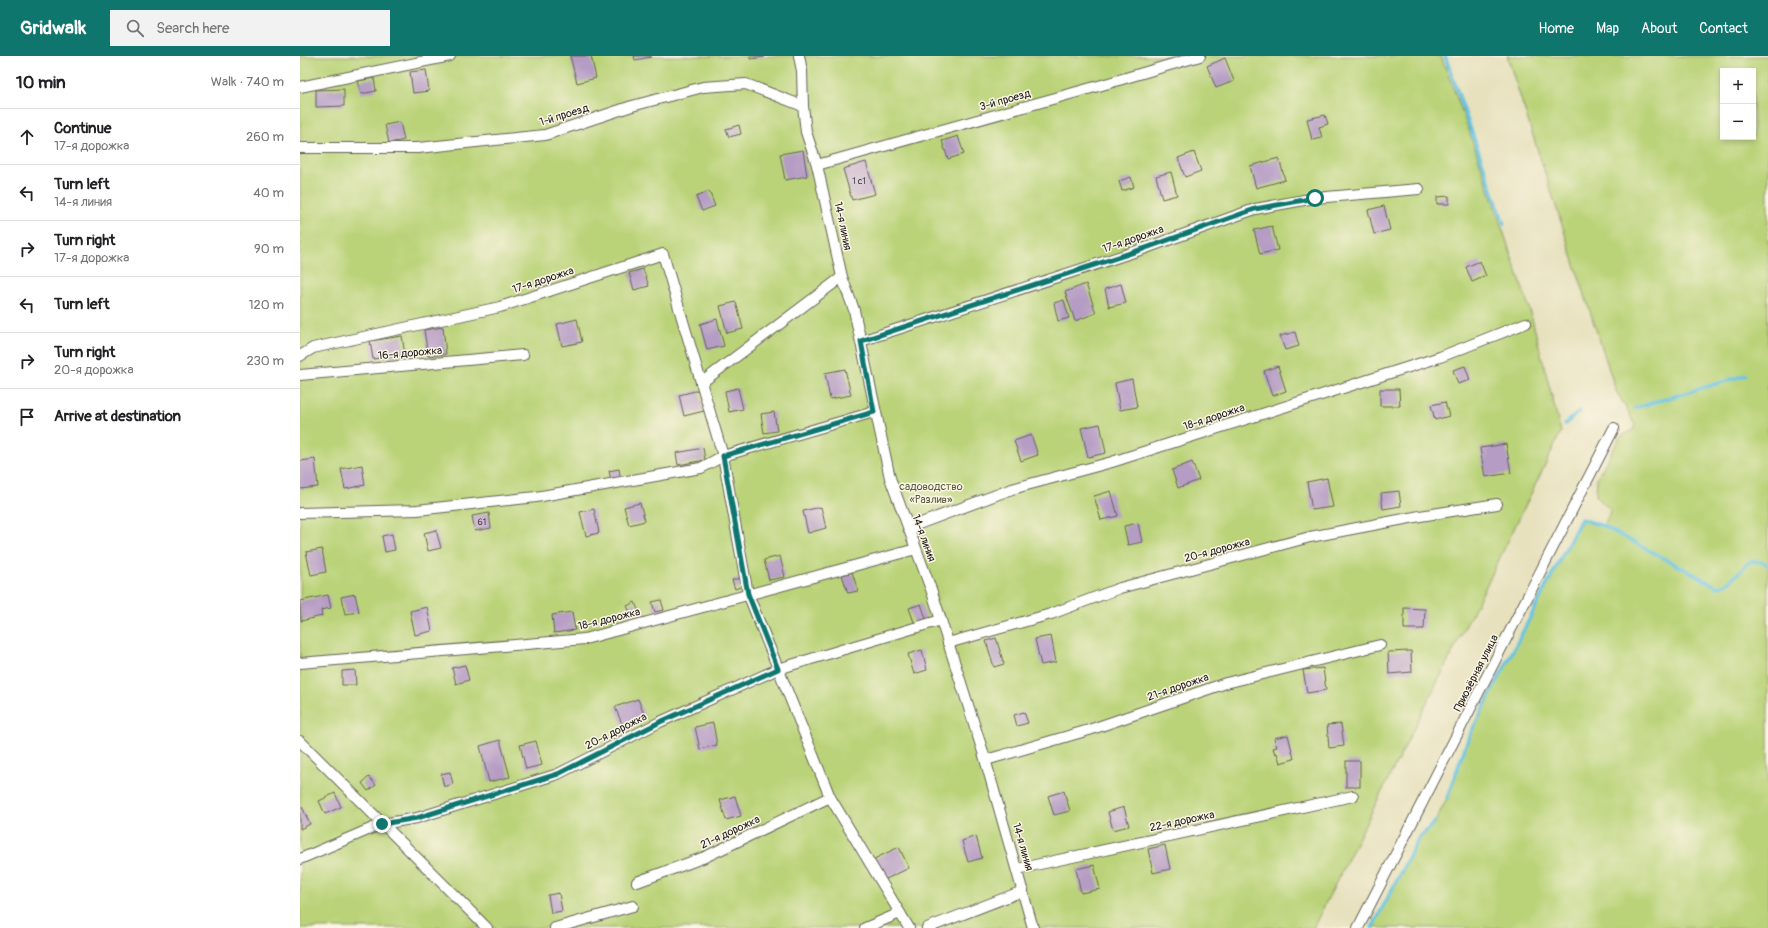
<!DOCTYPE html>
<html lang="en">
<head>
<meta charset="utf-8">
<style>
  :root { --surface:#fff; --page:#f2f2f2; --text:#202124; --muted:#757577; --line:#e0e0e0; --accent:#0f766e }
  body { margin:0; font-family:Pangolin,sans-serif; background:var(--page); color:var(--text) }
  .controls { position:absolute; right:12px; top:12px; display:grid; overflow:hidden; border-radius:0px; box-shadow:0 2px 6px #0003 }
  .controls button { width:36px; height:36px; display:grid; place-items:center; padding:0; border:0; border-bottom:1px solid var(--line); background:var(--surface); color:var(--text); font:20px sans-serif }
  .stop { position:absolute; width:12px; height:12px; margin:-9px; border:3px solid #0f766e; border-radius:50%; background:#fff }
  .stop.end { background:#0f766e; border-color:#fff; box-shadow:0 1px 4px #0008 }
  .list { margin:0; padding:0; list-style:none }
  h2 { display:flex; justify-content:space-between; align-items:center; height:52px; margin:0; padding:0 16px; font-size:17px }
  h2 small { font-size:13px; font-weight:400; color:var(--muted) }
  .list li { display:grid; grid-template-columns:26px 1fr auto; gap:12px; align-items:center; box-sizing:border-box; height:56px; padding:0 16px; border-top:1px solid var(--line) }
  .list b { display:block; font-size:15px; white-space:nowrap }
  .list p { margin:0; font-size:13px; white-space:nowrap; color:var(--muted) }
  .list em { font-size:13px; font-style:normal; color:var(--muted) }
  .icon { flex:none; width:22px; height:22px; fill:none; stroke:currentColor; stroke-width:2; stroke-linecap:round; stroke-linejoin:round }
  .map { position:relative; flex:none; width:1468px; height:872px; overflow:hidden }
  header { display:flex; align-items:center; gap:24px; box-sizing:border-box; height:56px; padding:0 20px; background:var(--accent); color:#fff }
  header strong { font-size:19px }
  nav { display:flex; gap:22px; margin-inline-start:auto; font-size:14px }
  .search { width:280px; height:36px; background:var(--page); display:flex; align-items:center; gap:10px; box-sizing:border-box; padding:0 14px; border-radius:0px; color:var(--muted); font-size:15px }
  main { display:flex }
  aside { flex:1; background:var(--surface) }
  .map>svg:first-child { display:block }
  .green { fill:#bad378; stroke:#6b784a; fill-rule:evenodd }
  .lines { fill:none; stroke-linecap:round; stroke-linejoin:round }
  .stream { stroke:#64c3e2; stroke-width:3.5 }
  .building { fill:#b59cc4 }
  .street-casing { stroke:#636155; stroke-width:12 }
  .street { stroke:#fff; stroke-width:10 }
  .route { stroke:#0f766e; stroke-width:5 }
  .labels { text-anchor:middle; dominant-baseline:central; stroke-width:3; stroke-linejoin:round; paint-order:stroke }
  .number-label { font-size:9px; fill:#423c46 }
  .street-label { font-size:11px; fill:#1c1c1c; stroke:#fcf5e5 }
  .park-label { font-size:11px; fill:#535c3c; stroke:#fcf5e5 }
</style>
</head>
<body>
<header>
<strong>Gridwalk</strong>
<div class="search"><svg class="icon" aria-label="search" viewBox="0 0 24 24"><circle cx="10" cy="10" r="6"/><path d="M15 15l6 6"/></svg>Search here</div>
<nav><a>Home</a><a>Map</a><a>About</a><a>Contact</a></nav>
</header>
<main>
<aside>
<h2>10 min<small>Walk · 740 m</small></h2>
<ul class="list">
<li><svg class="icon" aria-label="ahead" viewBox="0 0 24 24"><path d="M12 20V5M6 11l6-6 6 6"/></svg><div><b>Continue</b><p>17-я дорожка</p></div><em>260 m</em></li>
<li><svg class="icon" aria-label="left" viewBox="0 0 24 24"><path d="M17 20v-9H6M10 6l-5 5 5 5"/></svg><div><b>Turn left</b><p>14-я линия</p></div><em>40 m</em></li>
<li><svg class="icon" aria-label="right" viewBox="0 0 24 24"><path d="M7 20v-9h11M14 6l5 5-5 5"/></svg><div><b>Turn right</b><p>17-я дорожка</p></div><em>90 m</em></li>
<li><svg class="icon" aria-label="left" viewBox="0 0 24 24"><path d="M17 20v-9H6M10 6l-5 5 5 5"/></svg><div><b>Turn left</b></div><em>120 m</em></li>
<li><svg class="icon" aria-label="right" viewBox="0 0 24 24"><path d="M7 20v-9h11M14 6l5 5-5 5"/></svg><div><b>Turn right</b><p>20-я дорожка</p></div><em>230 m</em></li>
<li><svg class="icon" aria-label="arrive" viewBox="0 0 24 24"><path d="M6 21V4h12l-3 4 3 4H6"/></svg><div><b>Arrive at destination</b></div></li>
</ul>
</aside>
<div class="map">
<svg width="1468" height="872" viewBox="0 0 1468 872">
  <rect width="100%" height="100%" fill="#fcf5e5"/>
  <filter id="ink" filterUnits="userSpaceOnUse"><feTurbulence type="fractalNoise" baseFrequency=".025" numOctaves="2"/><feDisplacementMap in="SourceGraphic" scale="8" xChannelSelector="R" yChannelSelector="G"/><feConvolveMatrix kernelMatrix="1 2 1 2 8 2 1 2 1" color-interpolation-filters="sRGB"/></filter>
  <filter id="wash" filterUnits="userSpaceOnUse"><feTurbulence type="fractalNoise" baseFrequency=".012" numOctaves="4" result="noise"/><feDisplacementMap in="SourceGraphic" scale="16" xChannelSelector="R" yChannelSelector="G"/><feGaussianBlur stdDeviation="0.9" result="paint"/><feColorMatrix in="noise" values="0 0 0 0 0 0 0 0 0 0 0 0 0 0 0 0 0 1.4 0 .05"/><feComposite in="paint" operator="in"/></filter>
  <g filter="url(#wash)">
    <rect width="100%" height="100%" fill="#e7e1be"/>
    <!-- green -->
    <g class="green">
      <polygon points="0,0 1141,0 1166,66 1229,251 1261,376 1191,520 1013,872 0,872"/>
      <path d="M1207,0H1468V872H1072L1118,783L1135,766L1147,742L1169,680L1281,463L1303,470L1311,455L1296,440L1297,422L1320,381L1333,374L1335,368L1316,335ZM1423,15H1453V81H1423Z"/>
    </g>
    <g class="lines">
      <!-- stream -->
      <g class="stream">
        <polyline points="1145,0 1204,168"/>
        <polyline points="1335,352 1446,319"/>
        <polyline points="1265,368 1280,355"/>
        <polyline points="1147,742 1169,680 1281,463 1303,470 1418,531 1429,526 1450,505 1462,506 1468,509"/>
        <polyline points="1072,872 1118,783 1135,766"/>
      </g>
    </g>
    <g id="blocks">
      <!-- building -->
      <g class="building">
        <polygon points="270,0 291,0 296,22 277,27"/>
        <polygon points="334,0 351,0 351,1 335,4"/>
        <polygon points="450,0 465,0 465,1 450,3"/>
        <polygon points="925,2 934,25 916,32 907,10"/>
        <polygon points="126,14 129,35 113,37 110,16"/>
        <polygon points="74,22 76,35 61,38 58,25"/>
        <polygon points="44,33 44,50 16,51 16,34"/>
        <polygon points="1025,59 1028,68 1019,71 1022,82 1012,84 1007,63"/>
        <polygon points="100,66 104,84 89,87 85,69"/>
        <polygon points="439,69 441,78 429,81 426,73"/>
        <polygon points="658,80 664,98 648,103 642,85"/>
        <polygon points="503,94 507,120 485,124 480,98"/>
        <polygon points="894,96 901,115 885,121 878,102"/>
        <polygon points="979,102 985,124 956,132 950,110"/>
        <polygon points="566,106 575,138 552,144 543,113"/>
        <polygon points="871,116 877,139 862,143 856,120"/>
        <polygon points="831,121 834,131 822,135 819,125"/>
        <polygon points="409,135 415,150 402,155 396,141"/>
        <polygon points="1149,140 1149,148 1137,148 1137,141"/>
        <polygon points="1084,150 1090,174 1074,178 1068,154"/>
        <polygon points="972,170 978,194 960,198 954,174"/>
        <polygon points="1180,205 1186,220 1172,226 1166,211"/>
        <polygon points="343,213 349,230 334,234 329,217"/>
        <polygon points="786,228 796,257 775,265 765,236"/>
        <polygon points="821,228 826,247 809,251 805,233"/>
        <polygon points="764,244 769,262 758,265 754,247"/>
        <polygon points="436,246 443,273 427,277 420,250"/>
        <polygon points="277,263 282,286 262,290 257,268"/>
        <polygon points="417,263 424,290 407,294 400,268"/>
        <polygon points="143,271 146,298 128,300 124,274"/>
        <polygon points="995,276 999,290 985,294 980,280"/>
        <polygon points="102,280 105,299 73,303 70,285"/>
        <polygon points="978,310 986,335 972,340 964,315"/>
        <polygon points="1165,310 1170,324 1158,328 1153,314"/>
        <polygon points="545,313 551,339 530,343 525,317"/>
        <polygon points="832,323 837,351 820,354 815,327"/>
        <polygon points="438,332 443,353 429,356 425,335"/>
        <polygon points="1080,333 1099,333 1100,350 1080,350"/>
        <polygon points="399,334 404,355 384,360 379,339"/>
        <polygon points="1145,346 1149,360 1135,364 1131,349"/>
        <polygon points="474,356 477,375 464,377 461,358"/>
        <polygon points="800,368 806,397 788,401 781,372"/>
        <polygon points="731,379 738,399 721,405 714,385"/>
        <polygon points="1206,388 1211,417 1185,421 1180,392"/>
        <polygon points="403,392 405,404 378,409 376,397"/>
        <polygon points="15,403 18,431 0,433 0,405"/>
        <polygon points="892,406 899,424 878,432 872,414"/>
        <polygon points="62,409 65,429 45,433 41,413"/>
        <polygon points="319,413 321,426 312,428 309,415"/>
        <polygon points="1027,422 1033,451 1012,454 1007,426"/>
        <polygon points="811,435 818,460 801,464 794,440"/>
        <polygon points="1099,435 1101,450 1083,453 1081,437"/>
        <polygon points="340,447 345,465 329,469 324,451"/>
        <polygon points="521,451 526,472 508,477 503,455"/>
        <polygon points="294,453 299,477 286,480 280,456"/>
        <polygon points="189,457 191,472 175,475 172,460"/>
        <polygon points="838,467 842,486 828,489 824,470"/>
        <polygon points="136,474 141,492 128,495 124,477"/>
        <polygon points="92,478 95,494 85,496 82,480"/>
        <polygon points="22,493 26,516 11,519 6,496"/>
        <polygon points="480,500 485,521 469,524 464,504"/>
        <polygon points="552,516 558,535 548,537 542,519"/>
        <polygon points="440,522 443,530 435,533 432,524"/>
        <polygon points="55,538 59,556 45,558 41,541"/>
        <polygon points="28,539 31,552 21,554 22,560 1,565 0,545"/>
        <polygon points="361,544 364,554 355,556 352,546"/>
        <polygon points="335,546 339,557 332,560 327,550"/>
        <polygon points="621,548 627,565 615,569 609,552"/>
        <polygon points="127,551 132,575 115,579 110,555"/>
        <polygon points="1104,552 1125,553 1124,573 1104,573"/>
        <polygon points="272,556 275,574 254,577 252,559"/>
        <polygon points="751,580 756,606 741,609 735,583"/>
        <polygon points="696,582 704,608 694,611 686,585"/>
        <polygon points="622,594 627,614 614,618 608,598"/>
        <polygon points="1111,595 1112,616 1089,618 1088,596"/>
        <polygon points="165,609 169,624 156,628 152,612"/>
        <polygon points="1023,612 1026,634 1007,637 1003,614"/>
        <polygon points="55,614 56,629 42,629 42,615"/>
        <polygon points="338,643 345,661 323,670 315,651"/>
        <polygon points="724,656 728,667 717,670 714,659"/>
        <polygon points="413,667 417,689 400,693 395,671"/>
        <polygon points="1041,668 1044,690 1029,692 1027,669"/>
        <polygon points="988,679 994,703 980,707 977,697 975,698 973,692 977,691 974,682"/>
        <polygon points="200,684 210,721 189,726 180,690"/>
        <polygon points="236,685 242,709 226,713 220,689"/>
        <rect x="1046" y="705" width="14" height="26"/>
        <polygon points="150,716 153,728 144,731 141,718"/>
        <polygon points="69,721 76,729 68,735 62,727"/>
        <polygon points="764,735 770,755 754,759 748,740"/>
        <polygon points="35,737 41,751 25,758 19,745"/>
        <polygon points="435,740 441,760 426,764 420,744"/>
        <polygon points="2,751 10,768 0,773 0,752"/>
        <polygon points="824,751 829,770 813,774 808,756"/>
        <polygon points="676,780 682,802 668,806 662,785"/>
        <polygon points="865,789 870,813 853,817 848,793"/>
        <polygon points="599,791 609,812 584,824 574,803"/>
        <polygon points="794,809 800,833 781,837 776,813"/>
        <polygon points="259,837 262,855 251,857 248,839"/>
      </g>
    </g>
  </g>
  <g filter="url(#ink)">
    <use href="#blocks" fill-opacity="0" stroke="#636155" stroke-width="1"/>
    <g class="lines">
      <defs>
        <g id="street">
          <polyline points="499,0 502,15 503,50 506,76 517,109 542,221 554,254 590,422 632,536 683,696 733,872"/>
          <polyline points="0,31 150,0"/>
          <polyline points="0,92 118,92 245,79 332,50 403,31 446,28 503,50"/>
          <polyline points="517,109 802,29 900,0"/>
          <polyline points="561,285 843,193 955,153 1015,142 1119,133"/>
          <polyline points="0,300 13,292 200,251 363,198 423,400 448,538 530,741 609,872"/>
          <polyline points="0,319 223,299"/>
          <polyline points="401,327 542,221"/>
          <polyline points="0,457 117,454 236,441 401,412 423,400 574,356"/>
          <polyline points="608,472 712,433 812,406 1140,301 1226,267"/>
          <polyline points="648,587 751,558 820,532 1010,481 1120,460 1197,448"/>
          <polyline points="0,607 285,583 616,493"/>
          <polyline points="0,685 187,872"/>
          <polyline points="686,704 789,674 926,627 1080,589"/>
          <polyline points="0,803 82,768 117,762 258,718 360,666 478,613 641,564"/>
          <polyline points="717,813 1053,740"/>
          <polyline points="337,826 405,801 530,741"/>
          <polyline points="255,872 333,850"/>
          <polyline points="565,872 600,857"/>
          <polyline points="627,872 723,835"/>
          <polyline points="1058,872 1314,372"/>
        </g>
      </defs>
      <!-- street casing -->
      <use href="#street" class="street-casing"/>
      <!-- street -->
      <use href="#street" class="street"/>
    </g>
  </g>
  <g class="lines" filter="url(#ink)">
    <!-- route -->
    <polyline class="route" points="82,768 117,762 258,718 360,666 478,613 448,538 423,400 574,356 561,285 843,193 955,153 1015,142"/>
  </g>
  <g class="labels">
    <!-- number labels -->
    <g class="number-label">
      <text x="559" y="125">1 с1</text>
      <text x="182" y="466">61</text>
    </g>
    <!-- street labels -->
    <g class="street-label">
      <text transform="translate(705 44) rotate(-16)">3-й проезд</text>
      <text transform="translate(264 59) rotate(-17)">1-й проезд</text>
      <text transform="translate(543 170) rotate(78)">14-я линия</text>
      <text transform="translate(833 183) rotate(-19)">17-я дорожка</text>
      <text transform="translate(243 224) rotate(-18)">17-я дорожка</text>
      <text transform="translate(110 297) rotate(-5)">16-я дорожка</text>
      <text transform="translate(914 361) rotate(-18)">18-я дорожка</text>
      <text transform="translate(624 482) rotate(70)">14-я линия</text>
      <text transform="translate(917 494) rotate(-15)">20-я дорожка</text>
      <text transform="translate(309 563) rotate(-14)">18-я дорожка</text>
      <text transform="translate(1176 617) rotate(-63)">Приозёрная улица</text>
      <text transform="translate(878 631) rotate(-19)">21-я дорожка</text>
      <text transform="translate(316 675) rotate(-27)">20-я дорожка</text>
      <text transform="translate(882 765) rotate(-12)">22-я дорожка</text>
      <text transform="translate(430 776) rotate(-25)">21-я дорожка</text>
      <text transform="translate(723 791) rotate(74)">14-я линия</text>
    </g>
    <!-- park labels -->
    <g class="park-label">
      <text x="631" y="430">садоводство<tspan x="631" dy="13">«Разлив»</tspan></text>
    </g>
  </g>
</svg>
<div class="controls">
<button>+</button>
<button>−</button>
</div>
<div class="stop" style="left:1015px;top:142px"></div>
<div class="stop end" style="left:82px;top:768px"></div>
</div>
</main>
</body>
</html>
